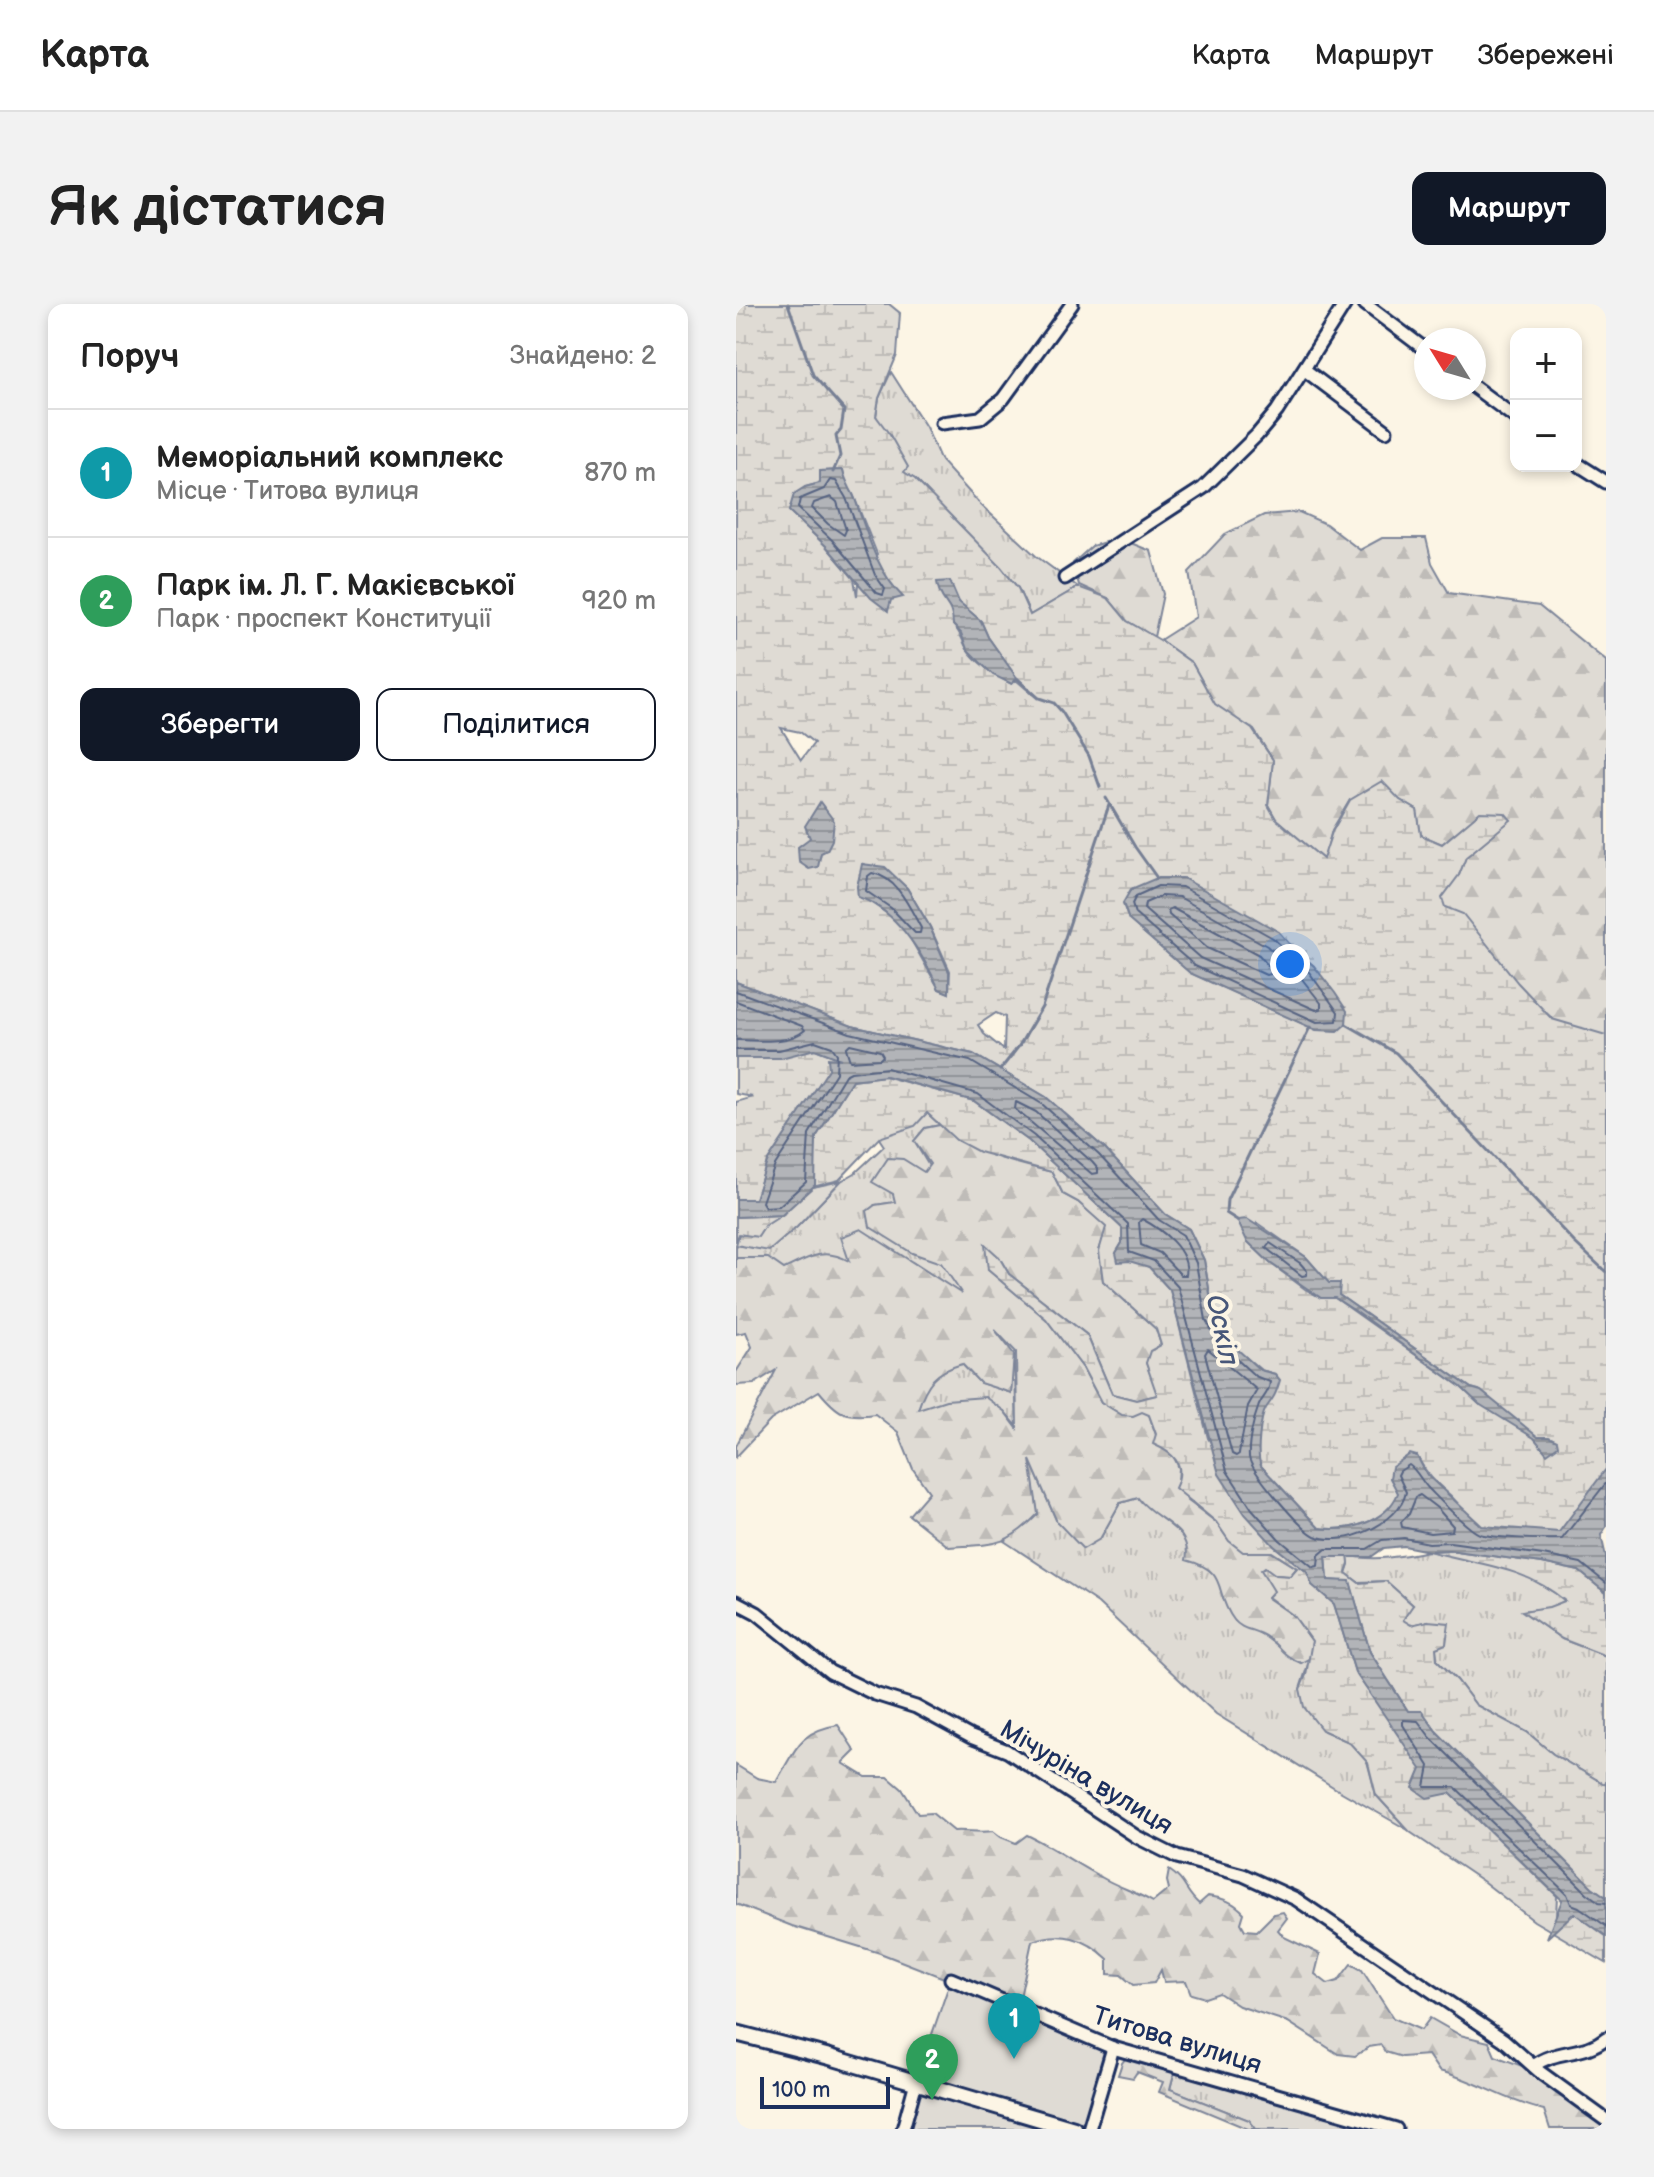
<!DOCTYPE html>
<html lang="uk">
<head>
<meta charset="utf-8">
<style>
  :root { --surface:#fff; --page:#f2f2f2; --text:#222; --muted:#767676; --line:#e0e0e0; --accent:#111827 }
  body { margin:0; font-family:"Balsamiq Sans",sans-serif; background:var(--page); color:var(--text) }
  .controls { position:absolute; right:24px; top:24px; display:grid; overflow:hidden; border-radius:16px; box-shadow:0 4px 12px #0003 }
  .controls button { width:72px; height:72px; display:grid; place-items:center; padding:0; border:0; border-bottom:2px solid var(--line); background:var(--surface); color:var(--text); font:40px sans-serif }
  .compass { position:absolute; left:678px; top:24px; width:72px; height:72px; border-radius:50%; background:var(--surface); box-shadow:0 4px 12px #0003; rotate:307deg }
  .scale { position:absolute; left:24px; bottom:20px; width:130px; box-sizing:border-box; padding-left:8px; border:4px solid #1b2f5e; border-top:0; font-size:22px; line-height:28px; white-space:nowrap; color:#1b2f5e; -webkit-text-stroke:6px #fcf5e5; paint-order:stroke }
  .you { position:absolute; left:554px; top:660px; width:28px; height:28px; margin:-20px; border:6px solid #fff; border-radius:50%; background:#1a73e8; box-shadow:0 0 0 12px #1a73e833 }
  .badge { display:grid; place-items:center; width:52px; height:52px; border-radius:50%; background:var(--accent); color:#fff; font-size:26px; font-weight:700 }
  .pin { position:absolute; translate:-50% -66px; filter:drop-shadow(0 2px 4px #0008) }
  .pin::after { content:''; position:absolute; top:42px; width:28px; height:24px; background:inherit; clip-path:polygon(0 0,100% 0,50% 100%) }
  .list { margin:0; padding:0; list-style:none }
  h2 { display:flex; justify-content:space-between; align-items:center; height:104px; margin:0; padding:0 32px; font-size:34px }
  h2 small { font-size:26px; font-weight:400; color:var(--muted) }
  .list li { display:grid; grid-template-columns:52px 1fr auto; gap:24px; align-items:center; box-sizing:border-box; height:128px; padding:0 32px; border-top:2px solid var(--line) }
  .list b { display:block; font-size:30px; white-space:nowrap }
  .list p { margin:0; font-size:26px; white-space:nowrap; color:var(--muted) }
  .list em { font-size:26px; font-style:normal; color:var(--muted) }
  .actions { display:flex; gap:16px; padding:24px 32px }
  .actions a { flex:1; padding:18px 0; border:2px solid var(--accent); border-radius:16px; text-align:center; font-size:28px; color:var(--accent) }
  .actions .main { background:var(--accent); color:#fff }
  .map { position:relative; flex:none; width:870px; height:1825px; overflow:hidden; border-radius:16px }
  header { display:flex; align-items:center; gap:48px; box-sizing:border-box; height:112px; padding:0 40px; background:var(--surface); border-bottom:2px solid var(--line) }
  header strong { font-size:38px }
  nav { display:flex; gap:44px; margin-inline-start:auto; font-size:28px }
  .intro { display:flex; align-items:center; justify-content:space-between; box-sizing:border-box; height:192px; padding:0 48px }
  h1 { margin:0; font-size:56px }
  .button { padding:20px 36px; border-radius:16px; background:var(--accent); color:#fff; font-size:28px; font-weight:700 }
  main { display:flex; gap:48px; padding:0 48px }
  aside { flex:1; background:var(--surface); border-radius:16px; box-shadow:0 4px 12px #0003 }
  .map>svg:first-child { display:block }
  .grass { fill:url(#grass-tufts); stroke:#7d8599; stroke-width:2 }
  .forest { fill:url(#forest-firs); stroke:#7d8599; stroke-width:2; fill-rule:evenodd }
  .wetland { fill:url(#wetland-marsh); stroke:#7d8599; stroke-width:2; fill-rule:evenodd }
  .park { fill:#dfdbd4; stroke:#7d8599; stroke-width:2 }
  .water { fill:url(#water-rules); stroke:#767f94; stroke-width:2 }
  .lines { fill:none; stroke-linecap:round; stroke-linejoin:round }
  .shore { stroke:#576482; stroke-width:2 }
  .stream { stroke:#767f94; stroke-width:3 }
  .minor-casing { stroke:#1b2f5e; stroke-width:17 }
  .major-casing { stroke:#1b2f5e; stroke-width:20 }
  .minor { stroke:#fcf5e5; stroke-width:11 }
  .major { stroke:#fcf5e5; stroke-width:14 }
  .labels { text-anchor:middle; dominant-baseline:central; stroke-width:8; stroke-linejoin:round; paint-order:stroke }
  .street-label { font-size:26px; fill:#1b2f5e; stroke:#fcf5e5 }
  .water-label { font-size:28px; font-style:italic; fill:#485779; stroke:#fcf5e5 }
</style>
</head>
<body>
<header>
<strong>Карта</strong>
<nav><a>Карта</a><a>Маршрут</a><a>Збережені</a></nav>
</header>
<div class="intro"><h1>Як дістатися</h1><a class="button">Маршрут</a></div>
<main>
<aside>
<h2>Поруч<small>Знайдено: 2</small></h2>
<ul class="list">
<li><span class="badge" style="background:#0f9aa8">1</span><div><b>Меморіальний комплекс</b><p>Місце · Титова вулиця</p></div><em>870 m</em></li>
<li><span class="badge" style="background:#2e9e5b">2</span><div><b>Парк ім. Л. Г. Макієвської</b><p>Парк · проспект Конституції</p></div><em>920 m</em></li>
</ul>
<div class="actions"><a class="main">Зберегти</a><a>Поділитися</a></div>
</aside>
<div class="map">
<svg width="870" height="1825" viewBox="0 0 870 1825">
  <defs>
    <pattern id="grass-tufts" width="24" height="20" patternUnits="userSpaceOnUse" patternTransform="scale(2)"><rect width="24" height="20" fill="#dfdbd4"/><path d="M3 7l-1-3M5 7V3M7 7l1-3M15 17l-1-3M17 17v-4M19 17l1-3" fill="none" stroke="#bfbcb8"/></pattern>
    <pattern id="forest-firs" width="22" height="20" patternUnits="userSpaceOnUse" patternTransform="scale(2)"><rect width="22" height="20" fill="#dfdbd4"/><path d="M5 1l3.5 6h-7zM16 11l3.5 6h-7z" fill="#bfbcb8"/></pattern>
    <pattern id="wetland-marsh" width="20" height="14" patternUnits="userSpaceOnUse" patternTransform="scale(2)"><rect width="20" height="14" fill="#dfdbd4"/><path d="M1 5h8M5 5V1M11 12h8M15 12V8" fill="none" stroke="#bfbcb8"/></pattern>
    <pattern id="water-rules" width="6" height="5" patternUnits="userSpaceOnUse" patternTransform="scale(2)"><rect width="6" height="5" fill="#b2b4b8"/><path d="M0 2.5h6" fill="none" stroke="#909399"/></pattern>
  </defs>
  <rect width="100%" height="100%" fill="#fcf5e5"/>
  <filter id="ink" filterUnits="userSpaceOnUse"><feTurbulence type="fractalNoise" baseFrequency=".0125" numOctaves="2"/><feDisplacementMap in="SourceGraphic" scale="16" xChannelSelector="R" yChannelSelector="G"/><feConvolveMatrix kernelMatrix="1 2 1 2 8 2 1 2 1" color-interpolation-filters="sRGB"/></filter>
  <g filter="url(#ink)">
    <!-- grass -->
    <g class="grass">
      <polygon points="155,68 190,123 205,157 245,201 300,252 342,283 294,311 282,284 267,266 179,175 167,168 140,112 143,94"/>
      <polygon points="189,807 204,821 189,824 178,837 193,862 190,870 157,890 160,898 139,901 176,949 205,958 228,992 176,958 0,1001 0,941 33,946 61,923 105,877 119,869 148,842 140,830"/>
      <polygon points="278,1050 281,1122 268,1107 182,1105 187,1089 204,1064 226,1060 244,1079 275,1089"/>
      <polygon points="290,1146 321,1218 364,1235 384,1199 402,1194 447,1232 480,1272 499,1317 524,1329 565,1359 574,1354 564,1385 588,1427 613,1438 631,1457 640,1491 672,1526 602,1486 480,1410 362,1299 268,1237 302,1210"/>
      <path d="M693,1247L783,1267L830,1296L817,1303L787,1307L826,1335L870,1352V1481L817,1450L791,1428L740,1401L721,1376L701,1356L700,1344L692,1317L675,1321L664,1315L677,1301L650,1277L622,1278L610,1269L613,1260L612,1251C637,1258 668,1252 693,1247Z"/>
      <polygon points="440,1762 660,1825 520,1825 513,1816 434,1785"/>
    </g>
    <!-- forest -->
    <g class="forest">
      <polygon points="563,208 590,220 624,246 646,234 690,234 696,259 713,289 803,302 870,357 870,732 827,724 777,679 706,602 706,577 723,571 730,553 774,516 744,509 706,540 685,531 681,506 664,496 614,496 596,526 588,556 540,515 532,501 537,456 518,426 480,403 456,359 424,336 460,313 453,268 489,230 528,211"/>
      <polygon points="382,234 415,247 427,290 418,333 391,317 372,294 343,281 337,259 356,242"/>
      <path d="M204,821C234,848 276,859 316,868L327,890L342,898L371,923L363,947L367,977L420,1025L425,1041L410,1059L422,1091L400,1096L376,1090L351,1031L273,970L263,953L252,966L310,1015L347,1064L365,1098L386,1110L406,1107L413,1111L420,1131L436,1149L443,1164L442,1178L451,1196L480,1218L492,1235L535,1248L561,1264L554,1272L540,1271L538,1287L532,1294L558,1312L576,1337L574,1354L565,1359C545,1352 541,1337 525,1330C515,1325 505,1325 498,1316C476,1287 495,1268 450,1256C457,1223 419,1217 402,1194L384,1199L364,1235L347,1245L321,1218L294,1156L302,1210C269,1244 257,1240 213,1243L173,1211L193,1188L177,1165L162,1128L139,1110C109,1114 102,1110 83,1087L35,1116L0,1153V1142L40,1066L18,1080L0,1081V1068L16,1043L10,1028L0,1030V954H32L48,965C73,953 88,943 113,957L105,933L125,925L226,990L205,959L176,949L134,923L131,907L139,901L159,898L157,890L136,878L152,854L167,855L188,868L194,860L178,837L189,824ZM259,1026L280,1048L281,1124L268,1107L249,1093L210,1096L182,1105C191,1078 199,1068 226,1060L244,1079L275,1089L278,1050Z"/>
      <polygon points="105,877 61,923 33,947 0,941 3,930 22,932 29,922 77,883"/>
      <path d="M102,1421L119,1447L107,1459L130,1473H152L166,1485L182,1510L196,1509L218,1527C231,1526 243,1529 257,1527L265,1533L280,1539L291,1531C317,1543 339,1560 365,1573C382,1583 400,1588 417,1598L433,1585L431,1577L433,1566C450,1577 449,1588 463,1600L472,1592C487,1594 498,1598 508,1609L505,1619L509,1626L521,1627L538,1610L547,1608L551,1614L542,1626L548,1633L584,1650L579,1670L592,1680L602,1677L615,1660L626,1666L657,1714L685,1726L694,1714L724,1731L753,1738L759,1752L808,1770L870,1816V1825H814L808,1806C771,1798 740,1776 703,1767L692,1751L666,1753L649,1748L645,1741L633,1743L619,1752L602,1750L552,1718L503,1702L483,1689L469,1694L455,1690L450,1677L428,1678L425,1666L418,1679L397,1681L385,1671L372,1670V1655C349,1633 325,1627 296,1637L282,1703L144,1649L56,1622L0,1600V1461L21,1474L40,1478C59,1447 62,1427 102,1421Z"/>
      <polygon points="394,1749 440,1762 434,1785 513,1816 520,1825 512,1825 423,1788 427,1778 401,1768 397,1774 382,1771 386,1759"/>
    </g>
    <!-- wetland -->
    <g class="wetland">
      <path d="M0,0H153L164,9L161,51L143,94L140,112L154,131L172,163L168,168L179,175L265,263L282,284L294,311L342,283L372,294L391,317L424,336L456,359L479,400L516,425L537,456L532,501L540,515L587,555L596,528L614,496L646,477L664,496L681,506L685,531L706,540L744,508L769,509L775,516L730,553L723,571L706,594L709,603L727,610L782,679L816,715L870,731V1176L825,1229L744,1224C733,1214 724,1201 714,1191C699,1178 690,1170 681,1152L654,1174L663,1189C649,1219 612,1228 583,1224L525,1162L487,1063L539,1070L525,1066L506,1050L494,1038L478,1013L468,956L453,925L429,910L369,845L310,793L237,750L116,722L0,678ZM107,166L109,178L117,190L141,250L119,273L122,279L121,292L118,275L90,242L53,207L69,183L84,179L85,167ZM223,298L245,317L252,333L280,373L302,395L280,376L276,380C261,373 238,357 230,343C225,334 225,329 217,321V308ZM45,424L64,428L78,439L65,456ZM127,560L171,584L194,623L214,667L213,689L203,685L166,620L133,597L121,583ZM397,584L477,592L542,628L557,644L578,662L574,723L454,669L393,616L387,600ZM260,709L269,713L268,746L248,730L242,721ZM521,919L570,953L603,991L735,1084L743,1086V1100L725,1083L599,994H585L569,985L534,959L511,937Z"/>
      <polygon points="79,745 111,757 96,766 45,846 31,858 19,895 0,896 0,798 17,793 0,790 0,751"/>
      <path d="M148,772L238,797L293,837L386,924V939L380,949L413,963L434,986L472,1134L538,1242L571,1268L576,1281L598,1300L619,1368L680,1454L700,1491L714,1489L821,1592L820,1611L823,1618L839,1609L870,1631V1659L798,1617L748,1578L674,1528L640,1491L632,1459L613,1438L586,1426L568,1403L564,1385L570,1371L576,1337L558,1312L532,1293L538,1287L525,1266L529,1263L540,1271L554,1272L561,1264L536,1248H507L493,1237L480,1218L439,1184C451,1160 437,1149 417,1140L420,1130L413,1111L406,1108L397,1112L386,1111L365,1098L347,1064L310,1015L252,966L249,940L263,953L273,970L351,1031L376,1090L400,1096L421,1091L410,1059L414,1047L425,1041L420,1025L367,977L363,947L370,923L342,898L327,890L316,868L243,848L220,836L191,809L179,822L143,834L103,876L77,883L80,833L116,776Z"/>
      <polygon points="46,911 29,922 22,933 3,930 0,938 0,913"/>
      <path d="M713,1246L806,1259L843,1267L870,1289V1352L826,1335L786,1307L813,1303L829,1297C788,1262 743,1261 693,1247Z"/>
      <polygon points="612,1251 613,1260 610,1269 623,1279 650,1277 677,1301 667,1316 675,1321 692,1317 713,1319 710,1340 700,1344 701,1356 721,1376 740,1401 791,1428 817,1450 870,1481 870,1593 856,1583 700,1427 686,1408 672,1407 634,1348 614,1278 592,1276 590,1252"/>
    </g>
    <!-- park -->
    <g class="park">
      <polygon points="215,1675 372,1748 350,1819 344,1820 182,1771"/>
      <polygon points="178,1784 313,1825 167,1825"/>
    </g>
    <!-- water -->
    <g class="water">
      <path d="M107,166C109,177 115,185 119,195C131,229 141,268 167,293L155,296L152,307L135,294L90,242L53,207L58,190L69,183L84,179V167Z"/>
      <path d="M214,277L223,298L245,317L252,333L281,374L276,380L257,371L231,345L225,329L217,321C217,298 204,300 201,278Z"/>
      <polygon points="84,498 98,517 96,536 91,546 85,549 82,563 73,565 63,558 62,543 74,534 69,522"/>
      <path d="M126,560L149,563L171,584L194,623L213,668V689L203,685C187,651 160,605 122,593L121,583Z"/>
      <polygon points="421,574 447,574 543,628 557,644 578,662 599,689 611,707 610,720 602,727 580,726 454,669 393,616 387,599 395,585"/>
      <path d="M0,678L116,722L237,750L310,793L369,845L429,910L453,925L468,956L478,1013L489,1034L524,1066L539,1070L544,1076C540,1090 538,1093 530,1104C524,1114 520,1151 525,1162L583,1224C612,1228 650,1219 662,1189L654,1174L656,1163L674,1150L681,1152L691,1171L746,1222L823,1228L870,1165V1223L865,1231L870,1253V1289L843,1267L806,1259L713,1246L693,1247L668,1242L648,1244L635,1253H590L592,1276L614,1277L634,1348L672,1407H686L700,1427L856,1583L870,1593V1632L838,1609L811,1634L826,1596L714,1489L691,1494L677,1484L685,1465L619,1368L598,1300L576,1281L571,1268L538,1242L509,1210L483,1170L434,986L413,963L393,957L382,958L380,949L386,939V924L293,837L238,797L150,772L116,776L80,833L79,881L46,911L0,913V895H19L31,858L93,765L92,754L105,755L79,745L45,754H0Z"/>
      <polygon points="511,915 570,953 593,979 604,979 603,991 735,1084 745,1087 802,1133 813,1133 821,1137 822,1142 811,1150 798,1134 743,1100 725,1083 619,1007 599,994 585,994 534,959 511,937 501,916"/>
    </g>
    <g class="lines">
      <!-- shore -->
      <g class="shore">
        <polygon points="94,176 100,177 110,194 139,271 149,285 147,291 141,289 96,236 62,204 64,195 88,185"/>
        <polygon points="95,193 101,198 110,226 108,231 92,220 76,204 78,199"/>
        <path d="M136,569C161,573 174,604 185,624L184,629H179L155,604L130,587L132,572Z"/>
        <polygon points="422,582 446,583 537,634 573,668 602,708 601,717 581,718 459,662 399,610 396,600 400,592"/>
        <polygon points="425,592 443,593 531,642 566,675 585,699 585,705 580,706 464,654 408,605 409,599"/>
        <polygon points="436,604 523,651 535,665 535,670 530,671 471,644 433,611 432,606"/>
        <path d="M0,687L114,729L234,757L306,800L363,851L423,916L447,931L460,959L470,1016L482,1038L519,1072L534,1078C533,1091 525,1093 522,1104C517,1117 512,1139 513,1153C514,1167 566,1226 579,1232C608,1244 664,1219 670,1188L662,1171L664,1167L673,1161C681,1166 685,1177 693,1185C702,1194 733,1227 744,1230C756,1234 813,1236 826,1235L870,1179"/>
        <path d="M0,697L66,722L69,726C52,741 22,736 0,736"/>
        <polygon points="114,740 144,747 147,752 144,755 114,757 110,744"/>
        <polyline points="0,746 43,746 79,737 96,743 101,750 100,769 39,861 26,898 29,903 43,902 70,878 73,830 109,771 115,768 151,764 242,790 298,832 392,920 393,948 418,957 442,983 491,1167 516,1205 544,1236 577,1263 582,1262 583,1251 590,1245 631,1245 646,1236 668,1234 693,1239 714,1238 807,1251 845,1259 870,1279"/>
        <polygon points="280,798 300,808 356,858 362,865 362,869 356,870 279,805"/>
        <path d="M406,915C425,925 454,946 450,971H445L424,949L405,941L403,918Z"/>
        <polygon points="534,939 564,959 571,967 571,971 566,972 530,944"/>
        <polygon points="472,1045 521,1086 512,1102 503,1150 500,1152 496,1150 469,1050"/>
        <polygon points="684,1191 701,1204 717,1222 716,1227 694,1229 666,1223 665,1218 673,1210 680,1193"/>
        <polyline points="870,1599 863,1598 851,1589 694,1433 682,1417 667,1416 667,1421 693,1462 689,1483 719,1483 831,1590 835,1600 843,1603 870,1622"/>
      </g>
      <!-- stream -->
      <g class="stream">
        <polyline points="52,0 77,71 108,106 105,126 100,132 104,152 97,168"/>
        <polyline points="281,374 303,394 318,399 326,408 353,452 364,483"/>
        <polyline points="370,494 399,543 421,574"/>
        <polyline points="610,720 660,749 838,938 870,968"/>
        <polyline points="264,766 283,742 306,703 373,501"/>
        <polyline points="501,916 490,909 491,896 574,723"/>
      </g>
      <defs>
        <g id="minor">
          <polyline points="629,0 690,46"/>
          <polyline points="569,66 650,127"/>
          <polyline points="738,83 780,114"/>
          <polyline points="206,119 244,114 267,95 336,0"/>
          <polyline points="840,159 870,178"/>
          <polyline points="329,274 467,184 521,131 541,107 609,0"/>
          <polyline points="0,1298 21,1309 94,1368 139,1390 180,1403 235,1433 271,1447 401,1533 441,1553 507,1571 560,1595 768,1736 805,1769 870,1816"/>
          <polyline points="215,1675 377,1744 660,1825"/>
          <path d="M798,1762C819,1745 848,1752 870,1734"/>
          <polyline points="167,1825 180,1778"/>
          <polyline points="353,1825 377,1744"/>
        </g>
        <polyline id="major" points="0,1729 94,1753 338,1825"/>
      </defs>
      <!-- minor casing -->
      <use href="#minor" class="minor-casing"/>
      <!-- major casing -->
      <use href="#major" class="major-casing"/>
      <!-- minor -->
      <use href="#minor" class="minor"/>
      <!-- major -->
      <use href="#major" class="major"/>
    </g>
  </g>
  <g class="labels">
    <!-- street labels -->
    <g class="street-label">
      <text transform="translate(350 1474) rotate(31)">Мічуріна вулиця</text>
      <text transform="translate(441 1737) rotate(17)">Титова вулиця</text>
    </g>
    <!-- water labels -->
    <g class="water-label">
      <text transform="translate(486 1026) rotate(78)">Оскіл</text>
    </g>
  </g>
</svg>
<div class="controls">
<button>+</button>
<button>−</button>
</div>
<svg class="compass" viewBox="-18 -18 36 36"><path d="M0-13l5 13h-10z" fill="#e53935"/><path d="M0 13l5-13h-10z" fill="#767676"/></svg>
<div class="scale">100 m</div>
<div class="you"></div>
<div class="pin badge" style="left:278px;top:1755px;background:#0f9aa8">1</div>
<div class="pin badge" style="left:196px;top:1796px;background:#2e9e5b">2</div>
</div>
</main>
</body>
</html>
